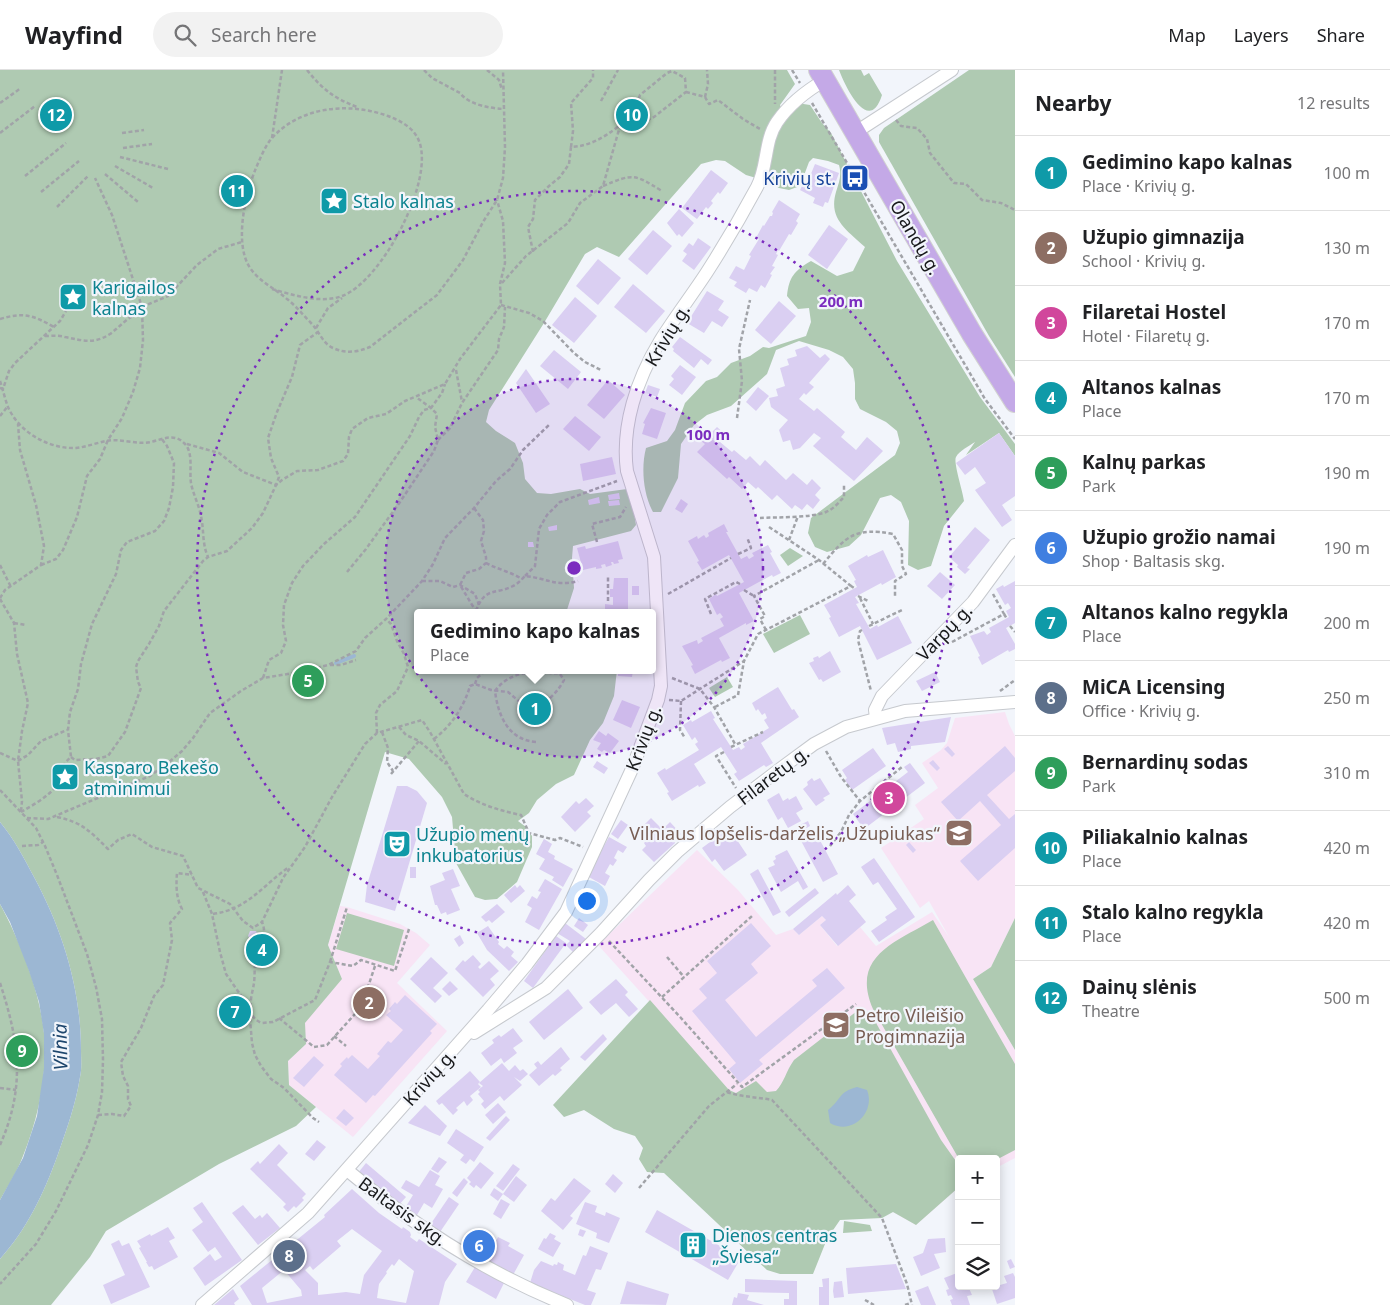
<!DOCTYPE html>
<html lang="en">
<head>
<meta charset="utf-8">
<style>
  :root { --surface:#fff; --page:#f2f2f2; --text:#202124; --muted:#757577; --line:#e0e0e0; --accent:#0f766e }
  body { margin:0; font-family:"Noto Sans",sans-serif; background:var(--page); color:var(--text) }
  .controls { position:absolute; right:15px; bottom:15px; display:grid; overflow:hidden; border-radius:5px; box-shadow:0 2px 12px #0003 }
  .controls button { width:45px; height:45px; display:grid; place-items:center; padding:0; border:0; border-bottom:1px solid var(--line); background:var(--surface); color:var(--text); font:25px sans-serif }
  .you { position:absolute; left:586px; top:830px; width:18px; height:18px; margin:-12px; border:4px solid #fff; border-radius:50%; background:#1a73e8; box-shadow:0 0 0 8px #1a73e833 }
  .badge { display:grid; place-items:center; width:32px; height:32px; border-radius:50%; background:var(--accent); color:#fff; font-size:16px; font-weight:700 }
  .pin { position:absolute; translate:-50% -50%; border:2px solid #fff; box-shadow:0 1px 5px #0006 }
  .popup { position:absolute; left:414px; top:539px; width:242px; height:65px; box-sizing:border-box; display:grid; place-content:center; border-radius:5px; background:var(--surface); filter:drop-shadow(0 1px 4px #0005); font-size:16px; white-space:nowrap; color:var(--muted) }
  .popup b { font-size:19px; color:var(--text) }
  .popup::after { content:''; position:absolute; left:50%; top:100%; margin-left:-10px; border:10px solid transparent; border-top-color:var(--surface) }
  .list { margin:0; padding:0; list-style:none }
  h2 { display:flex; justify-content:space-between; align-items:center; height:65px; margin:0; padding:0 20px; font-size:21px }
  h2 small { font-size:16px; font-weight:400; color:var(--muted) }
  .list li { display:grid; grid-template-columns:32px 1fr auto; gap:15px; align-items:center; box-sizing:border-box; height:75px; padding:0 20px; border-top:1px solid var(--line) }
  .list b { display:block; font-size:19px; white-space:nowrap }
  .list p { margin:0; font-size:16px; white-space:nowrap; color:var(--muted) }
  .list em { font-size:16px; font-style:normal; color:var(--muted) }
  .icon { flex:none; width:28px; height:28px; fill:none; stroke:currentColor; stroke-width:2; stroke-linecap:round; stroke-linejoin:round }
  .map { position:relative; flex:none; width:1015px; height:1235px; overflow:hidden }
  header { display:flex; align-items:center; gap:30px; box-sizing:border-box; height:70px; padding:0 25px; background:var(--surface); border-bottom:1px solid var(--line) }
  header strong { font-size:24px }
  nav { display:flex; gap:28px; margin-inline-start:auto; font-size:18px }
  .search { width:350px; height:45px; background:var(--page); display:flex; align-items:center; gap:12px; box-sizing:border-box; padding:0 18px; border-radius:28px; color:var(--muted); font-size:19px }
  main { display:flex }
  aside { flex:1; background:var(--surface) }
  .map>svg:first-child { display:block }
  .education { fill:#f8e4f5 }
  .green { fill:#afcab2 }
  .water { fill:#9cb7d3 }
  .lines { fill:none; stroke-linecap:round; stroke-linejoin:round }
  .stream { stroke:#9cb7d3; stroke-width:4 }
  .building { fill:#dacff2; fill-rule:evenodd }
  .minor-casing { stroke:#c6c9ce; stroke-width:14 }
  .primary-casing { stroke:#d1d1d1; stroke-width:22 }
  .path { stroke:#a1a3a8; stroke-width:2.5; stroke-dasharray:4 2.5; stroke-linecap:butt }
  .minor { stroke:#fff; stroke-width:12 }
  .primary { stroke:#c4a9e7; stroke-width:20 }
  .ring { fill:none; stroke:#7b2cbf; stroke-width:2.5; stroke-dasharray:2.5 5 }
  .labels { text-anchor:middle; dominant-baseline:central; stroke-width:4.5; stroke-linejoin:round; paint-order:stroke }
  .transit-label { font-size:18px; fill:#164399; stroke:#f2f5fb; text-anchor:end }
  .culture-label { font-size:18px; fill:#0d838f; stroke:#f2f5fb; text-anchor:start }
  .street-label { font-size:18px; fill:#18191b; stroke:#f2f5fb }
  .education-label { font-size:18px; fill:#785e54; stroke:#f2f5fb; text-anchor:end }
  .water-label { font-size:19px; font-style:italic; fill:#1e466d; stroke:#f2f5fb }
  .centre { fill:#7b2cbf; stroke:#f2f5fb; stroke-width:2.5 }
  .ring-label { font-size:15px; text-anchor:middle; font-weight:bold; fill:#7b2cbf; stroke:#f2f5fb; stroke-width:4.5; stroke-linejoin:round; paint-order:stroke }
</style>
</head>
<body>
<header>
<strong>Wayfind</strong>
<div class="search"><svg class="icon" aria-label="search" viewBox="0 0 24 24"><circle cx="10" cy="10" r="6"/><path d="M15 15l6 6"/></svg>Search here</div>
<nav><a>Map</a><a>Layers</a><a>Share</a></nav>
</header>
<main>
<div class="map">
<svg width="1015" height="1235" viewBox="0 0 1015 1235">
  <rect width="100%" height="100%" fill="#f2f5fb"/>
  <!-- education -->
  <g class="education">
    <polygon points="1005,642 1009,654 1015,666 1015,848 991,897 973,909 1015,980 1015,1088 996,1098 996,1089 959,1089 959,1117 916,1155 893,1142 736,1023 729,1020 598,875 697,780 738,820 776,865 793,859 799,865 822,846 826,850 820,855 837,876 860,857 876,876 932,842 949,867 929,831 920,838 881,778 924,749 915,735 938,718 922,693 941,680 947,673 955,648"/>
    <polygon points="340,836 347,837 400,854 416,863 430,875 397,913 447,961 353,1067 289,1015 288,991 306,974 304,953 342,909 328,875"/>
  </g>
  <!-- green -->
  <g class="green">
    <path d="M0,0H787L795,14L780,35L784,46L797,33L810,35L822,53L831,63L897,191L980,327L1015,374V386L999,363L966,385L975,372C969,376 959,381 956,387C953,392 963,422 964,431L944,456L931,496L918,500L908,495L909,451L901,432L891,425L880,428L861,465L849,476L827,482L815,477L808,463L811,448L895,385L900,373L897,361L886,352L860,339L855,329V313L853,299L843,287L829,280L799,271L776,280L767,304L731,336L707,345L694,355L681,374L678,408L661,442H653C643,424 641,397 646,378L667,371L675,360L685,333L706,311L717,307L731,293L750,286L763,277L769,278L806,266L811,252L809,238L798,239L787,226C789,207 794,201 811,191L837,206L853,201L865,177C847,160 828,149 836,122C839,112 842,106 839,95L828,91L813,88L809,92L800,116L789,120L779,118L767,111L746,105L725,91L716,90L701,94L619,187L597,177L585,184L544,253L489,340L486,352L496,361L515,373L523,393L525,409L537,423L551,424L580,419L590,424L627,419L631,423L636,455L631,461L573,476L572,488L574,518L566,543H418V600H617L614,626L603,653L590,670L574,705L556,714L537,730L529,743L518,751L526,757L532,766V777L517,812L497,829L485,830L475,827L456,793L452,747L442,727L409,689L385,682L328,875L342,909L305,953L306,974L288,991L289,1015L316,1037L296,1056L219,1094L106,1161L90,1187L51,1235H0V1189C27,1159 43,1125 57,1087C66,1061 76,1034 80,1007C82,999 81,989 81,981C81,919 63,861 34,807C24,788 14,769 0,752Z"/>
    <path d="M839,0H861L864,6L869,3L882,25C869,66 845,16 839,0Z"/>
    <polygon points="969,0 1015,0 1015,307 989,266 879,72 879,65 884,58"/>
    <polygon points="790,478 803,486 788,496 780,485"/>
    <polygon points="800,545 810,564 774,583 763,564"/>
    <polygon points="727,607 733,617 715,627 709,618"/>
    <path d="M0,834C20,871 40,921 44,963C48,1004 38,1049 23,1086C17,1102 8,1116 0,1130Z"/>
    <polygon points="347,843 404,860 394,896 336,879"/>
    <polygon points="1015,848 1015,980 973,909 991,897"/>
    <path d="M933,850L1015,994V1080L996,1090V1089H959L873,939C850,886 896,872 933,850Z"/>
    <path d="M650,930L729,1020L736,1023L756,1011L767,1022L776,1021C784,1013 786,1001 794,990L857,941L863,940L870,942L941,1070L958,1094L959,1117L916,1155L893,1142L882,1148L840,1150L827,1169L813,1204H780L767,1200L664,1103L647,1102L639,1089L643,1078L635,1066L614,1059L584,1040L564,1047L553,1035Z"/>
    <polygon points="844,1151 870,1155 872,1161 843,1163"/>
  </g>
  <!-- water -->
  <g class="water">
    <path d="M0,752C14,769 24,788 34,807C63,861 81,919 81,981C81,989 82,999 80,1007C76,1034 66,1061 57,1087C43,1125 27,1159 0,1189V1130L23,1088L37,1046L44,998V964L39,932L29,901L10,852L0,834Z"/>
    <path d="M857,1017L867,1020C876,1042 852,1066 830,1053L828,1040C842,1029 838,1022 857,1017Z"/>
  </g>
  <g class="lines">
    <!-- stream -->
    <polyline class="stream" points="336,593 354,586"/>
  </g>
  <!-- building -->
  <g class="building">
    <polygon points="815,94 839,103 828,133 825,132 823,137 813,133 815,128 800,120 803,114 806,116"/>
    <polygon points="711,100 728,113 720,124 718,122 711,131 713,133 708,139 706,137 697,149 682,138"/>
    <polygon points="779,130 800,144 796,151 798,153 791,165 789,164 779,181 778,180 776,184 778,185 772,196 775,197 770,204 772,205 765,218 761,215 757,222 749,218 746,223 734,216 737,212 729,208 736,196 744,200 751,186 749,185 759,169 756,168 763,155 764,156 770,146 772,146 773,143 772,142"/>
    <polygon points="679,139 694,153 682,167 679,164 677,166 667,153"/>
    <polygon points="829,155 848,169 827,199 808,185"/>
    <polygon points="653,160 672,176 647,205 628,189"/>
    <polygon points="698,168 711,177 694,200 682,191 687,184 683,181 689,173 693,176"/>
    <polygon points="598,189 621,208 598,235 576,216"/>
    <polygon points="633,214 665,241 646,263 614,237"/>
    <polygon points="707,221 724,231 718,240 729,247 722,257 712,251 704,263 687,253"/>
    <polygon points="575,227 597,246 574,273 552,255"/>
    <polygon points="779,231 796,246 771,274 755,260"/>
    <polygon points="680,267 712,290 708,295 701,289 694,298 673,281 674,279 672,277"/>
    <polygon points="807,276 820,288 825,284 830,289 809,313 814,317 806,325 804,323 799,329 814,341 817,338 845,362 841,367 856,380 867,367 883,381 854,411 813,376 821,368 814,363 800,378 793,380 790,370 783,372 779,360 788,350 771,337 769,328 778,326 776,319 785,316 780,298 789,295 787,289 797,286 795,280"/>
    <polygon points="554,280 581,302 568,319 540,296"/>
    <polygon points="680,295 696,307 682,325 669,315 674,309 671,306"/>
    <polygon points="526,299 550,334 536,343 516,313"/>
    <polygon points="608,310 625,325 604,349 587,335"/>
    <polygon points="648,315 660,319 657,327 645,323"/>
    <polygon points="758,317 769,326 756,341 746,332"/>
    <polygon points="651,338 666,343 657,369 642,364 645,354 643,353"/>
    <polygon points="575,346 601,367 589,381 563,359"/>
    <polygon points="717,357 726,365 720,372 732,382 734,380 746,390 750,386 760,396 765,390 786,410 793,403 807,415 812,409 821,418 815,425 820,430 813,439 807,434 802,440 795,435 792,439 777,425 772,430 758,417 756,419 748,412 742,419 729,407 727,409 697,382 705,374 698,369 708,358 712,362"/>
    <polygon points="999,363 1015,386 1015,426 1002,435 1012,450 1002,457 975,420 986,413 975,397 965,405 956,393"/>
    <polygon points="612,387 616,404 583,411 580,394"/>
    <polygon points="619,423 620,429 609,430 608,425"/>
    <polygon points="599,427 600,433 589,435 588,430"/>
    <polygon points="681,429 688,434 682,443 675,439"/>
    <polygon points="619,430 620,435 609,436 608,431"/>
    <polygon points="724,454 728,462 726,462 741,489 747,486 749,489 754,486 752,483 768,475 772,482 770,483 781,503 773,507 772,505 739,523 754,551 746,555 746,553 719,568 730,588 722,592 721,590 695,604 691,596 693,595 682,576 697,570 698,574 703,571 701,568 724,556 720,549 723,547 720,543 717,545 709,529 716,524 717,526 744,512 729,485 702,500 697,492 699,491 688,471 697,466 698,469 704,465 706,468 709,466 708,463"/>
    <polygon points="557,455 557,460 549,461 548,457"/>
    <polygon points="975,457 990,470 967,498 970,499 965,504 957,497 958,495 949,487"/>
    <polygon points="618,471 623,489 618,490 619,493 614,494 613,492 611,492 612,495 606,497 605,494 601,495 602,498 596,499 596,497 583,500 577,478 585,476 586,479"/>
    <polygon points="528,472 533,472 534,477 528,477"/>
    <polygon points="883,480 896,507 882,515 881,513 855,527 859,533 856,534 870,559 877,555 878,557 898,546 912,573 877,590 860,556 839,567 829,548 831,547 824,535 857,517 854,511 856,510 848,496 867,485 868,487"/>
    <polygon points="940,502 955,515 942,529 927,516"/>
    <polygon points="614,508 628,508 628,543 605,543 605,534 613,535 613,527 610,527 610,519 613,519"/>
    <polygon points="1015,511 1015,553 1006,558 1015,574 1015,579 1009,582 1008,580 982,595 978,587 980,586 970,566 984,561 987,565 991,562 989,558 1009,547 1006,541 1011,538 1008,533 1005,535 996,519 1003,515 1004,517"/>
    <rect x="632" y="516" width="7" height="9"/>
    <polygon points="830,581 841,602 823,612 821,609 819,610 809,593 814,591 813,588 818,586 819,588"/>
    <polygon points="618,600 633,600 632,607 618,606"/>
    <polygon points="935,602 940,612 922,621 916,611"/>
    <polygon points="778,617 792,640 794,639 799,647 761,673 773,693 766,697 764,695 739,711 734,704 737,702 721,677 694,694 706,713 699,717 698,715 672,731 667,723 669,722 657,703 665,698 666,700 699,680 695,674 698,672 695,667 692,670 683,655 691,650 692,652 711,641 715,648 713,649 733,680 739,677 741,680 745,677 743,674 769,658 764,650 767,648 765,643 762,645 758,639 756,641 752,633"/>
    <polygon points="622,630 640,637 631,658 613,650"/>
    <polygon points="951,647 945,672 911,676 911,679 898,682 895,673 887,675 882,658"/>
    <polygon points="599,661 606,666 608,663 619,671 610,683 604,680 602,682 597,679 601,673 593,670"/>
    <polygon points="948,676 955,684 952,687 944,679"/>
    <polygon points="1005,676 1015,688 1015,701 987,725 1009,749 1015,744 1015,778 978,811 960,791 1001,755 980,731 958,751 941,732"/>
    <polygon points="873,678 886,696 852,720 845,710 847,708 842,700"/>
    <polygon points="933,690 940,698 937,701 929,693"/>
    <polygon points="597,691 608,698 604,704 593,697"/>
    <polygon points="910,693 925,713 864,759 853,744 908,702 904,697"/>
    <polygon points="812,708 814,711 820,708 830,724 823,728 825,730 816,736 803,719 808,715 807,712"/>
    <polygon points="397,716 407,716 417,721 427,733 395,841 365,832 367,815"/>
    <polygon points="779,723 783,731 788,728 789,730 796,726 803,739 796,743 801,751 788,758 782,747 778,750 767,730"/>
    <polygon points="586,728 594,736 587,742 591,746 575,762 561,747 576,731 579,734"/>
    <polygon points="651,748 660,757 663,754 666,756 670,752 681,764 674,771 675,773 654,792 642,780 646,776 644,773 646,771 637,762"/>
    <polygon points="621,750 628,755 618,769 611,764"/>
    <polygon points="808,751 810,756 803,760 800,755"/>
    <polygon points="729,758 747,785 724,801 715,789 712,792 702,778"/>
    <polygon points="814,759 838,804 823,812 799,767"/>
    <polygon points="921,761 928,769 925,772 918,764"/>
    <polygon points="609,767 627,777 623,783 618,780 614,788 617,790 613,796 610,794 605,803 610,806 605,816 587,806"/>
    <polygon points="544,769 552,774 548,782 555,786 554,789 573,799 563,817 552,810 554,807 539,799 545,789 536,784"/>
    <polygon points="909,772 916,780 913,783 906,775"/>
    <polygon points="787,780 808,817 803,820 798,811 781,822 768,798 775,795 773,791 776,789 775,786"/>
    <polygon points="874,788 915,847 879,872 871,861 887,850 885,847 897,839 878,812 873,815 861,797"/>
    <rect x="410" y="797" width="6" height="11"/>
    <polygon points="453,799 460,816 451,819 460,840 447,845 446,842 441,844 437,835 435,835 430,816 445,810 442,803"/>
    <polygon points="758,799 781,842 773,846 750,804"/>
    <polygon points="545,809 562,819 539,860 525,852 532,838 527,835 532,826 537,829 541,822 538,821"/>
    <polygon points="515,815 517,818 520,815 525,821 511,833 504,825"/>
    <polygon points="848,815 856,825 849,831 866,852 838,876 820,855 826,850 822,846 799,865 793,859 836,823 837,825"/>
    <polygon points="815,818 819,823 789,847 785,842"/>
    <polygon points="497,834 505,842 492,853 489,850 486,852 481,847"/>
    <polygon points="579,848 588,855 583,862 574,856"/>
    <polygon points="565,853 586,869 573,882 566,875 570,871 557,863"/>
    <polygon points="751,853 771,876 751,894 758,903 725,930 756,967 817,916 812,910 827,898 845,918 759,990 763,994 740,1013 729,999 736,993 692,941 707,928 699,919 717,903 707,891"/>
    <polygon points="488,856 499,872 498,874 504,879 507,876 514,882 511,886 518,892 509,901 487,880 477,863"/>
    <polygon points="250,861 256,861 258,865 256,870 251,870 248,866"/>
    <polygon points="460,865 464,873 459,877 454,869"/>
    <polygon points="556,866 566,873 533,918 524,911"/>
    <polygon points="473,885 481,894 478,897 480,899 489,891 499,901 490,909 495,915 483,927 455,899 463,890 465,892"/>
    <polygon points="431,887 448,903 433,918 442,926 435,933 410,909"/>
    <polygon points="616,909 628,922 625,925 638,939 629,947 616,933 601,945 589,932"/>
    <polygon points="450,911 458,919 449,926 442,919"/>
    <polygon points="568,919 583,938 544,970 529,952"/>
    <polygon points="405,925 437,954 430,961 432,963 375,1026 373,1025 366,1033 334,1005 342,996 340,994 347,987 348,989 352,985 368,999 380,986 377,984 388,971 391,973 403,960 386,945 391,941 389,939 395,932 397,934"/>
    <polygon points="513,958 523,971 513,978 517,983 504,993 501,988 491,996 481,983 494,973 492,970 499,965 501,967"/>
    <polygon points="603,964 607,969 585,991 580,987"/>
    <polygon points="561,977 570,989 560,998 562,1000 555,1006 553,1004 539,1016 529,1005 537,998 534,994 538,991 541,995"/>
    <polygon points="314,986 324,995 304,1017 293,1008"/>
    <polygon points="502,993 509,1001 515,995 520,1001 523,999 528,1004 520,1011 514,1007 522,1015 504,1031 500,1026 485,1039 481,1034 484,1031 478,1024 480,1022 478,1020 483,1016 479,1013"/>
    <polygon points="470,1001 480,1012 478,1014 481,1017 470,1026 473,1030 467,1036 464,1031 456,1038 458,1040 453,1045 442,1033 439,1035 436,1031"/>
    <polygon points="498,1033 506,1042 493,1054 485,1045"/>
    <polygon points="425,1035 447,1056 440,1066 408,1053"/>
    <polygon points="344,1039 354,1048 346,1056 336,1048"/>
    <polygon points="506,1046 510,1050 490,1071 486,1068"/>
    <polygon points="456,1059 484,1077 474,1092 470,1089 466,1094 460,1090 464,1085 447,1073"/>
    <polygon points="317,1070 326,1077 314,1091 305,1084"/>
    <polygon points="279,1074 288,1083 277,1095 306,1124 302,1128 304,1130 296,1138 294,1136 288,1142 283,1137 286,1134 250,1099 258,1091 260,1094"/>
    <polygon points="439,1087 447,1092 438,1103 431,1099"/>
    <polygon points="480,1092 494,1103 481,1119 476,1115 474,1118 469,1114 471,1112 467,1108"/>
    <polygon points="366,1093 406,1127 398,1136 358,1103"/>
    <polygon points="513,1094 520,1099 503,1121 496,1116"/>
    <polygon points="430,1100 440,1106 435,1115 443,1119 432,1138 424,1133 417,1145 405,1138 413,1125 401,1118 406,1110 419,1117"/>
    <polygon points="613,1104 623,1113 615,1123 605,1114"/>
    <polygon points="516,1106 527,1115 514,1132 503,1124"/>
    <polygon points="464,1108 468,1112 457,1127 452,1123"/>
    <polygon points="574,1108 591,1121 570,1146 573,1148 563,1160 541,1141 551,1128 555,1131"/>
    <polygon points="494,1118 503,1124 498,1131 490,1125"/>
    <path d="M352,1119L379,1143L402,1159L403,1157L410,1162L411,1165L410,1167L417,1172L419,1169L457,1194L445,1212L439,1235H252L240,1216L325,1147L324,1145ZM352,1159L382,1181L364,1205L360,1224L346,1222L318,1225V1213L305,1200L310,1196L313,1200L341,1176L337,1171ZM399,1189L414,1201L406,1233L377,1228L379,1214L387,1203L386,1202L392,1194L394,1196ZM284,1200L301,1220L302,1226L267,1233L262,1218Z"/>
    <polygon points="449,1127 459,1134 440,1162 430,1155"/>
    <polygon points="501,1129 510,1134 501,1149 493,1144"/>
    <polygon points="202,1132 242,1190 205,1216 193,1198 210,1184 215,1191 222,1187 215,1177 208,1182 192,1160 203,1152 193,1138"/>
    <polygon points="585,1132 597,1136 595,1142 605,1146 606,1142 620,1148 609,1173 596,1168 597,1163 576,1154"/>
    <polygon points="243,1135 255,1149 260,1145 262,1148 267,1143 280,1158 258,1175 232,1143"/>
    <polygon points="657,1140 741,1188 728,1210 645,1162"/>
    <polygon points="168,1157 175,1168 169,1171 178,1187 154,1200 152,1196 149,1197 146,1192 147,1192 139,1178 141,1177 137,1171 150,1164 151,1166"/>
    <polygon points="580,1159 586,1161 583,1167 578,1165"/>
    <polygon points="480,1162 496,1171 498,1167 510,1173 508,1176 524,1185 513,1205 470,1180"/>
    <polygon points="550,1163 556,1166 554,1169 561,1173 553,1187 538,1179 544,1168 546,1169"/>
    <polygon points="945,1168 946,1182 934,1184 940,1198 921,1206 913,1187 923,1183 928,1169"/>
    <polygon points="119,1170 122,1176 129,1173 150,1217 111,1234 103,1215 125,1205 111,1174"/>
    <polygon points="590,1176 608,1183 601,1200 596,1199 587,1220 596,1223 591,1235 585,1235 530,1213 534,1200 541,1191 553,1196 554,1194 557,1195 558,1192 564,1195 563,1200 575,1205 583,1185 586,1186"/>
    <polygon points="1011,1189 1015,1197 1010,1199 1007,1191"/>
    <polygon points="896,1194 906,1219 848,1224 846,1198"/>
    <polygon points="475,1197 504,1213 496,1229 466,1212"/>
    <polygon points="957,1203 959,1216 963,1216 964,1218 968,1216 972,1225 967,1226 970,1235 952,1235 950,1230 953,1229 951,1225 948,1226 946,1220 949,1219 944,1208"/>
    <polygon points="1013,1203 1015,1207 1015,1228 997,1234 991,1216 996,1216 996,1214 999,1213 1000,1215 1007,1213 1004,1206"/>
    <polygon points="829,1208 829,1235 819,1235 819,1217 823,1217 822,1209"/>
    <polygon points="745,1209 797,1211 797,1235 784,1235 784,1229 789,1229 789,1223 745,1222"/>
    <polygon points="627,1211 669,1224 666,1235 620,1234"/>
    <polygon points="842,1211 844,1227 834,1228 833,1221 834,1212"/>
    <polygon points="928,1216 936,1235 921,1235 915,1221"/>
    <polygon points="233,1219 239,1229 234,1233 235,1235 214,1235"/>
    <polygon points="738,1223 749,1225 747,1230 764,1235 732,1235 734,1227 737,1228"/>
  </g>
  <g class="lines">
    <defs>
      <g id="minor">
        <polyline points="856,62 952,0"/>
        <polyline points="876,648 875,640 882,626 973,532 1015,475"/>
        <polyline points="474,963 546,918 601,863 649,810 677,782 730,737 784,696 814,674 846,657 905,641 1015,632"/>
        <path d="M347,1100C413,1155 486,1203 567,1235"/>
        <path d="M202,1235L308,1143L488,940L527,894L566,842L632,699L658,630L661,616L654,487L627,401C621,356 637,309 660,271C675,247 692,225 707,202C725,174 742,145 757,117C768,97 764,71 777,52C790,33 806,21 825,10"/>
      </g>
      <polyline id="primary" points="819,0 972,264 1015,332"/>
    </defs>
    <!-- minor casing -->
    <use href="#minor" class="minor-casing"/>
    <!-- primary casing -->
    <use href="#primary" class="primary-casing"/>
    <!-- path -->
    <g class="path">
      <path d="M307,0C323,20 334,28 357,37"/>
      <path d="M424,0L432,8L460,23C469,35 490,38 503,39"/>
      <polyline points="487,0 499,10 502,20"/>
      <polyline points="775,0 775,34"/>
      <polyline points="792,0 800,13"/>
      <polyline points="686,22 705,27 709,34 718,30 743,49 760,59"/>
      <polyline points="705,27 708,14 707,0"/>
      <polyline points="601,31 618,0"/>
      <polyline points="0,33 21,18"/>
      <polyline points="812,33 985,329 1015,369"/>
      <polyline points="896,50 901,56 917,58 927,69 930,83 954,113 966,114 982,130 1001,133 1015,140"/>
      <polyline points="0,63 35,36"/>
      <polyline points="122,63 144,60"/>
      <polyline points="272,68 282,0"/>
      <polyline points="571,77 573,61 571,33 593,8 593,0"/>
      <polyline points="123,78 152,74"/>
      <polyline points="120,87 168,99"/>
      <polyline points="115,96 153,118"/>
      <polyline points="105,104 138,132"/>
      <polyline points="25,106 66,73"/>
      <path d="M603,116C634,103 634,104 662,121"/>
      <polyline points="41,122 79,91"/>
      <polyline points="57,137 89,105"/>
      <path d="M533,182L528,157L533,149L535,130L549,116L560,107L569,94L571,77C590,76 603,68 619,56"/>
      <polyline points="502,213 526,186 568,153 580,133 603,116 620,56 638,47 646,51 654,47 686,22 685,8 672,1 667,3 640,25 635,39 638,47"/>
      <path d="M272,219C293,225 321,234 342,226C381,212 435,111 419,71C414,58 401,51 388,46C349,32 301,36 272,68C265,76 260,89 256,98C246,122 237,162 245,187C251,208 272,216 287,229C296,236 303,245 311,253C319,261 323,274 333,278C346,284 358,282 370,277L437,225L463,190L483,152L497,130L503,108L505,77L503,0"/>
      <polyline points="501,235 529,243 543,251 574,283 585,292 601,300"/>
      <polyline points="142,237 168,226 197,195 218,179 242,172"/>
      <path d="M0,249C23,242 33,245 54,257"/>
      <polyline points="316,258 328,238 342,228"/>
      <path d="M45,266C51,266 58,265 65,267C82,270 93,275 110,264C121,256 128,246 142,242"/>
      <polyline points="456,300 462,332"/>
      <path d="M0,311C3,320 5,329 8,337C19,362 48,379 76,378C86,377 96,373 106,371C120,368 136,375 151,372C163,369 174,363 184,373C194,382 189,401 191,413C193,424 199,435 201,446C204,459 202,474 208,487"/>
      <polyline points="0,318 3,319 9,301 15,293 60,251 66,241"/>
      <polyline points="0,346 8,336"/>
      <polyline points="737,348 742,311 739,279 750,230"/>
      <polyline points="438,370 450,358 462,333 498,280 499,269 504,257 505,237"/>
      <polyline points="187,374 219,383 243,402 276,415 279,407 271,388 268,368 277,342 292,307 300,275 318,262"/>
      <polyline points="474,438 483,450 484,461 481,471 486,487 486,493 479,499 466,503 460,515 477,543"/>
      <path d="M760,448C777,447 812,448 826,442C834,439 839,432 844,427V414"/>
      <polyline points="769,457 819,490 851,516"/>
      <polyline points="789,470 798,446"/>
      <polyline points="597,472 592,454 620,447 626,437"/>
      <polyline points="738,484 751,478 747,467"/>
      <path d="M486,493C497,499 511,502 522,509"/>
      <path d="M823,494C846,466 855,457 893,464L902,480V496L906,504L895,511V526"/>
      <polyline points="0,495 11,517"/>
      <polyline points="41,495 56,489 63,480 77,447 87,406 100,389 108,370 122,348 133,322 140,298 143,270 142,237 112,145 95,108"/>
      <polyline points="347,502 366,479 400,432 434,381 438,370 435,357 437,344 431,338 416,327"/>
      <polyline points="525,506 535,496 539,459 547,445 560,432 617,411"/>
      <polyline points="422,511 440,511 453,517 460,515 475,524 479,535"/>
      <polyline points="744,520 754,526"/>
      <polyline points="668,524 731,488"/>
      <polyline points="858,526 868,531"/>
      <polyline points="0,528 5,520 41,495 44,476 36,435 20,380 18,354"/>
      <polyline points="860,528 873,554"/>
      <polyline points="0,529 14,553 17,584 28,633 22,661 18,691 22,731 21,742"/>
      <polyline points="608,531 608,506"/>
      <path d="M476,541C485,516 496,525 513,516C518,514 522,509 525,506C547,508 555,517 578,511"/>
      <polyline points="570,543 577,542"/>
      <polyline points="711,544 705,529 736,512 740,514"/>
      <polyline points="1004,544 1007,549"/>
      <polyline points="14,553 26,555"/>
      <polyline points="869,556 904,539"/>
      <polyline points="1010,556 1015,562"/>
      <polyline points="766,560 760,549 765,546 754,526 819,490"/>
      <polyline points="862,560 860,561 858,570 871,621"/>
      <polyline points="952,572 1004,544 993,524"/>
      <polyline points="330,595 341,595 356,590"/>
      <polyline points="263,608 269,590 281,583 286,571 283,555 284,535 292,513 303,496 324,474 355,447 410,366 419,347 424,340 431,338 442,323 445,314"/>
      <polyline points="672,608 700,619 714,637 735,674"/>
      <polyline points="475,614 477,608 486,600"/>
      <polyline points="1000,621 1015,610"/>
      <polyline points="669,630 681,631 744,591 758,564 851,516 854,518"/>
      <polyline points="681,631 680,660 685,668"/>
      <polyline points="715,637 738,625 744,591"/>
      <polyline points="399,657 406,665 419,671 446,694"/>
      <polyline points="382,662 388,678 387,692 393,701"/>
      <polyline points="377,663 376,643 380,635 397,621 408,597 404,584 397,571 391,554 386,549"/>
      <path d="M434,669C451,656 464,637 470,616L475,614L491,620L508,622L528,639C542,639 558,622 564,610L560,604"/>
      <path d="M536,672C508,670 498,645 495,621C505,607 521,602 538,602C548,602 557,606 566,600"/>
      <polyline points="731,677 763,662"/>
      <polyline points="826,681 841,707 860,731"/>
      <polyline points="724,682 716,686 736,718"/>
      <polyline points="0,683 18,691"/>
      <polyline points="71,687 75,690 96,689 108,686 125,662 141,618 138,612 136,597 138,591 149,574 159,556 164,541 203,491 208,487 227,481 252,458 263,443 276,415 282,410 297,401 318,400 343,391 348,384 349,367 352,359 368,348 386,344 405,331 445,314 460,289 501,235 500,214 505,193 503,151 497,130"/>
      <polyline points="18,691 28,685 41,671 67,660"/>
      <polyline points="391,704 419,671"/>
      <polyline points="0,720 36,758 45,776 57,805 87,884 96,917 102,949 103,990 102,1022 98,1045 88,1075 56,1141 36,1174 0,1214"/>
      <path d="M21,742C33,735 48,727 57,715C65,704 56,700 71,687L68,660L70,642L78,619L81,594L92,554L116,504L121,480L127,472L155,461L164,451L169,438L173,417L174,393L167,376L161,368"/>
      <path d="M57,747C82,752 91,762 108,779L118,770L132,764L152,777L183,786L198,818L230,834L243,851L253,858L262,852"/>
      <polyline points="27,748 48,749 150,706 168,693 182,681 193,668 210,643 241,621 263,608 306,601 328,595 356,581 365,568 386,549 422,511 433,494 445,468 474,438 496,411 510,399 523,380 549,355"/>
      <polyline points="22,776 38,775 43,772"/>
      <polyline points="830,776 841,762 849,745 860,731 902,697"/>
      <polyline points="203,822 212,844 220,882 226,904 249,937 252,973 255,985 261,996 271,1009 284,1018 313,1048 319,1052"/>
      <path d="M213,844C248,839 262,816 289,797"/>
      <path d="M409,859L395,901L361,890L353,896L330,892L315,930L273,952L262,953C244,947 252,926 254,913C255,905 254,897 256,889C259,877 268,865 262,852L283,808L305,777L332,727L365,674L377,663L422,650L430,662L464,724C481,735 501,741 521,745L529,763L555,770L560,768L583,777"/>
      <polyline points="609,871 681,948 742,1017 856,934"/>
      <polyline points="667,887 684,907"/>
      <polyline points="330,892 347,837"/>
      <polyline points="375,896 368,917 383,933"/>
      <path d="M0,913C19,971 26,1016 0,1075"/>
      <polyline points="662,927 752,846"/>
      <polyline points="279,948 314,977 327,975 373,924"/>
      <polyline points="334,966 346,976"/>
      <polyline points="0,1018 16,1020"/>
      <path d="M727,1022C741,1027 757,1027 772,1030L882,1148L907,1214L912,1235"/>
      <path d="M98,1045L112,1044L124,1046L131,1036L128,1029V1016L123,1006L121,992L141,958L154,926L163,915L172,870L170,853L182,839C176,828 176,815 177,803L192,805"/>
      <polyline points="639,1118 709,1036 737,1014"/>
      <polyline points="865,1230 874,1235"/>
      <polyline points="905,1235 911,1233"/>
    </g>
    <!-- minor -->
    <use href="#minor" class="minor"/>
    <!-- primary -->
    <use href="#primary" class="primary"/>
  </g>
  <!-- distance rings -->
  <circle cx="574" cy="498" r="189" fill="#7b2cbf" fill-opacity=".12"/>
  <g class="ring">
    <circle cx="574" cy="498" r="189"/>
    <circle cx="574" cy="498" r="377"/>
  </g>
  <!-- icons -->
  <defs>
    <symbol id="bus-square" viewBox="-11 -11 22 22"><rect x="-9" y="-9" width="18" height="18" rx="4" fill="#1a4fb4" stroke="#f2f5fb"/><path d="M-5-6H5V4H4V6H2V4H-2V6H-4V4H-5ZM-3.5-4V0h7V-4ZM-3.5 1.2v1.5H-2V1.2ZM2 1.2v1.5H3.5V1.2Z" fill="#fff"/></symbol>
    <symbol id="sight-square" viewBox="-11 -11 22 22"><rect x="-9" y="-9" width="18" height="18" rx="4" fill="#0f9aa8" stroke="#f2f5fb"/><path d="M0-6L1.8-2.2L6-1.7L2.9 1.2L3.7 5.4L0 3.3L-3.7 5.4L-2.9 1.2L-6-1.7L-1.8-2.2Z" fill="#fff"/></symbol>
    <symbol id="school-square" viewBox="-11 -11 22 22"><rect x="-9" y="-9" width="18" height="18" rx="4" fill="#8d6e63" stroke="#f2f5fb"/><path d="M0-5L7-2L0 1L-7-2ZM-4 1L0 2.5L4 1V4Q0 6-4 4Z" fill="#fff"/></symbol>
    <symbol id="theatre-square" viewBox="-11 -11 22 22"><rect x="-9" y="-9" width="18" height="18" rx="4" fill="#0f9aa8" stroke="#f2f5fb"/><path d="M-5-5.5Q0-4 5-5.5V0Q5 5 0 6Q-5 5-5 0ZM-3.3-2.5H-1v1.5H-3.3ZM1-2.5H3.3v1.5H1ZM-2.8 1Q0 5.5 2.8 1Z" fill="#fff"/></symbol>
    <symbol id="building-square" viewBox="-11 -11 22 22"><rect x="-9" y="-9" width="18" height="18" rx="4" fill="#0f9aa8" stroke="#f2f5fb"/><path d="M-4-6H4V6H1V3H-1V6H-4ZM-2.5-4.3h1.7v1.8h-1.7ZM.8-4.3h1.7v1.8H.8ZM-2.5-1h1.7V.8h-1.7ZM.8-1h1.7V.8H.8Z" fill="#fff"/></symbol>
  </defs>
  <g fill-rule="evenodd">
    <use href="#bus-square" x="839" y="92" width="32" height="32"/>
    <use href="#sight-square" x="318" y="115" width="32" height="32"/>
    <use href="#sight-square" x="57" y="211" width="32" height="32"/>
    <use href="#sight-square" x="49" y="691" width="32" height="32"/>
    <use href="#school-square" x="943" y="747" width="32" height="32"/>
    <use href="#theatre-square" x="381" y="758" width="32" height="32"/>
    <use href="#school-square" x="820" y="939" width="32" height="32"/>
    <use href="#building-square" x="677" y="1159" width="32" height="32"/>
  </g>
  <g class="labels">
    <!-- transit labels -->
    <g class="transit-label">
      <text x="836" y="108">Krivių st.</text>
    </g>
    <!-- culture labels -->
    <g class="culture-label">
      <text x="353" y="131">Stalo kalnas</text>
      <text x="92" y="217">Karigailos<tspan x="92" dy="21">kalnas</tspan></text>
      <text x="84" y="697">Kasparo Bekešo<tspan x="84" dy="21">atminimui</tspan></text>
      <text x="416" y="764">Užupio menų<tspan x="416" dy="21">inkubatorius</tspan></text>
      <text x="712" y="1165">Dienos centras<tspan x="712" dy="21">„Šviesa“</tspan></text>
    </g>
    <!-- street labels -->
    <g class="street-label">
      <text transform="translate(916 167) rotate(60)">Olandų g.</text>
      <text transform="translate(667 265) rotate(-59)">Krivių g.</text>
      <text transform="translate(944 562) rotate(-46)">Varpų g.</text>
      <text transform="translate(643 668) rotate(-69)">Krivių g.</text>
      <text transform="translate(773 705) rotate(-37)">Filaretų g.</text>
      <text transform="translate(429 1007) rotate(-48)">Krivių g.</text>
      <text transform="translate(403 1141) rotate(36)">Baltasis skg.</text>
    </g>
    <!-- education labels -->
    <g class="education-label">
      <text x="940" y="763">Vilniaus lopšelis-darželis „Užupiukas“</text>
      <text x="855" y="945" text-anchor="start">Petro Vileišio<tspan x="855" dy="21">Progimnazija</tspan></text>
    </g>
    <!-- water labels -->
    <g class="water-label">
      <text transform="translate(60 977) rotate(-91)">Vilnia</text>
    </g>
  </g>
  <circle cx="574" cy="498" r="8" class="centre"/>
  <g class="ring-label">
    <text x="841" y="237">200 m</text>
    <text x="708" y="370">100 m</text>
  </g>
</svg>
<div class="controls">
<button>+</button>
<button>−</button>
<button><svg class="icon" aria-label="layers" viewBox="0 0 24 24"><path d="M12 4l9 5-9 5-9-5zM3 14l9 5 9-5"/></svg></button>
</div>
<div class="you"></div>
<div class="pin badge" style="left:535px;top:639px;background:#0f9aa8">1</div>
<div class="popup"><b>Gedimino kapo kalnas</b>Place</div>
<div class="pin badge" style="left:369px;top:933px;background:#8d6e63">2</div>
<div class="pin badge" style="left:889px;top:728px;background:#d1479c">3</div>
<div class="pin badge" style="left:262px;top:880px;background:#0f9aa8">4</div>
<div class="pin badge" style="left:308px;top:611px;background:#2e9e5b">5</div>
<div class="pin badge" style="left:479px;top:1176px;background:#3f7fe0">6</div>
<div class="pin badge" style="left:235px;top:942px;background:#0f9aa8">7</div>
<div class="pin badge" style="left:289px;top:1186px;background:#5c6f8a">8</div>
<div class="pin badge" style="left:22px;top:981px;background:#2e9e5b">9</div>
<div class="pin badge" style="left:632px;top:45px;background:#0f9aa8">10</div>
<div class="pin badge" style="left:237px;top:121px;background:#0f9aa8">11</div>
<div class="pin badge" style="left:56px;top:45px;background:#0f9aa8">12</div>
</div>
<aside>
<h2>Nearby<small>12 results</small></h2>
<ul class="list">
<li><span class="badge" style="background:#0f9aa8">1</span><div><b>Gedimino kapo kalnas</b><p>Place · Krivių g.</p></div><em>100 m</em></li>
<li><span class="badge" style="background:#8d6e63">2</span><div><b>Užupio gimnazija</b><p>School · Krivių g.</p></div><em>130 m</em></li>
<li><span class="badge" style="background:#d1479c">3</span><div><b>Filaretai Hostel</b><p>Hotel · Filaretų g.</p></div><em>170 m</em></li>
<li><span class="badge" style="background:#0f9aa8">4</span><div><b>Altanos kalnas</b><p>Place</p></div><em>170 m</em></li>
<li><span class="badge" style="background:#2e9e5b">5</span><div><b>Kalnų parkas</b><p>Park</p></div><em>190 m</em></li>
<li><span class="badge" style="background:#3f7fe0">6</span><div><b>Užupio grožio namai</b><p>Shop · Baltasis skg.</p></div><em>190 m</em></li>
<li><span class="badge" style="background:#0f9aa8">7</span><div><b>Altanos kalno regykla</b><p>Place</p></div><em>200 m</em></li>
<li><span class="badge" style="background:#5c6f8a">8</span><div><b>MiCA Licensing</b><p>Office · Krivių g.</p></div><em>250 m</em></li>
<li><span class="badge" style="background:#2e9e5b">9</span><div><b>Bernardinų sodas</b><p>Park</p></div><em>310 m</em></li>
<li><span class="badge" style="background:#0f9aa8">10</span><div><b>Piliakalnio kalnas</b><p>Place</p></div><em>420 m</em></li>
<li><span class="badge" style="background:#0f9aa8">11</span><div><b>Stalo kalno regykla</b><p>Place</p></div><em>420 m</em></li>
<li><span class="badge" style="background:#0f9aa8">12</span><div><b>Dainų slėnis</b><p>Theatre</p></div><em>500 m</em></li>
</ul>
</aside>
</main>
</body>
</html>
